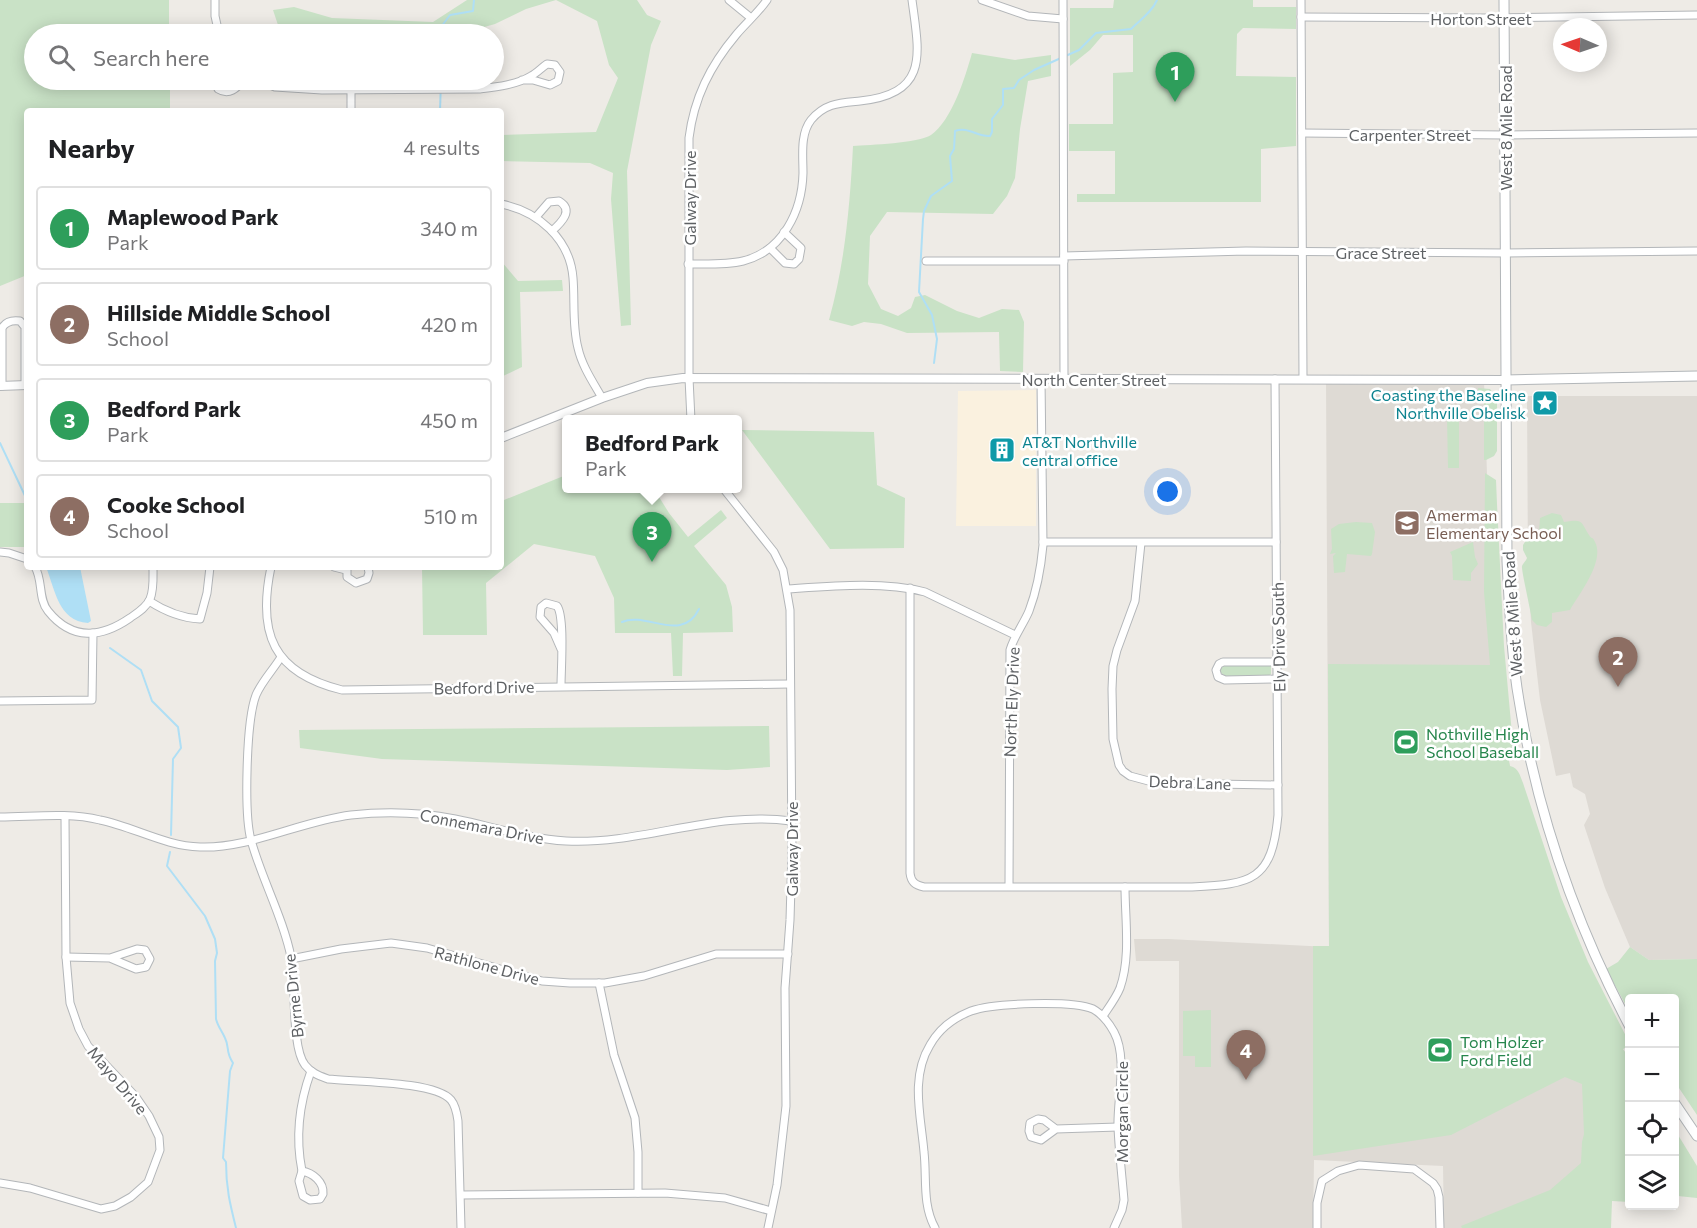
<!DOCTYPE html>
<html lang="en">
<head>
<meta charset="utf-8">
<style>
  :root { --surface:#fff; --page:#f2f2f2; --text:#202124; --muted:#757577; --line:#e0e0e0; --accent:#d4464b }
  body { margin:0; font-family:Commissioner,sans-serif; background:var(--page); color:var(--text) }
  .controls { position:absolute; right:18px; bottom:18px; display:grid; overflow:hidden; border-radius:6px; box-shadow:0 3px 15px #0003 }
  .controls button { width:54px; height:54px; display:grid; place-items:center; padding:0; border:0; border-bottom:2px solid var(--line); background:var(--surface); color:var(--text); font:30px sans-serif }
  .compass { position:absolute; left:1553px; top:18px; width:54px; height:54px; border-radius:50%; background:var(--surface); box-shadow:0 3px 15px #0003; rotate:272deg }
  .you { position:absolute; left:1168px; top:492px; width:21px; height:21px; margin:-15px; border:4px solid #fff; border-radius:50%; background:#1a73e8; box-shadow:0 0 0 9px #1a73e833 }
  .badge { display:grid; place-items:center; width:39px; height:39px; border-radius:50%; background:var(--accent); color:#fff; font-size:20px; font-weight:700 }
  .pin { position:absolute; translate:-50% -50px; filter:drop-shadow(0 2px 3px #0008) }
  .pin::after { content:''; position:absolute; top:32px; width:21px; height:18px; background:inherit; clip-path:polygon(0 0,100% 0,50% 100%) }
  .popup { position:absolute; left:562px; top:415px; width:180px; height:78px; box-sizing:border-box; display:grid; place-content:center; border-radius:6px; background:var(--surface); filter:drop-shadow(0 2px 4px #0005); font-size:20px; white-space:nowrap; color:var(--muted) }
  .popup b { font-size:22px; color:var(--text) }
  .popup::after { content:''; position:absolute; left:50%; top:100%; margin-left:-12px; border:12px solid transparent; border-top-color:var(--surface) }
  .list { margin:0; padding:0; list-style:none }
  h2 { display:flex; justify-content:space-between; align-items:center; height:78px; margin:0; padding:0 24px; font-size:26px }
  h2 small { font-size:20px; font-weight:400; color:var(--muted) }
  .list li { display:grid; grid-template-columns:39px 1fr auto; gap:18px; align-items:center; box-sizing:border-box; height:84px; margin:0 12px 12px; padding:0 12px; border:2px solid var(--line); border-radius:6px }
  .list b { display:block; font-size:22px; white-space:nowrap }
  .list p { margin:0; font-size:20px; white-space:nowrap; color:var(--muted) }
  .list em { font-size:20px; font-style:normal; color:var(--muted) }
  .icon { flex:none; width:33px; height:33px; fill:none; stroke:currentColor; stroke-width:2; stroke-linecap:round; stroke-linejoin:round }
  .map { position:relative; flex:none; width:1697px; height:1228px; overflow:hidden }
  .search { position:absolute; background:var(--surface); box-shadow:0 3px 15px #0003; left:24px; top:24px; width:480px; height:66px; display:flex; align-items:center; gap:15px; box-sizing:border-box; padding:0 21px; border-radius:33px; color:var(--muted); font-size:22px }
  .panel { position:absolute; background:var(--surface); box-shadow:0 3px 15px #0003; left:24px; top:108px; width:480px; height:462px; border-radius:6px }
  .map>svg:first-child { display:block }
  .commercial { fill:#faf1df }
  .education { fill:#dedad4 }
  .green { fill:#c9e2c6 }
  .water { fill:#afdff5 }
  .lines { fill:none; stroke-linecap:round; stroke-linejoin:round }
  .stream { stroke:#afdff5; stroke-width:2 }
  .minor-casing { stroke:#b3b6b9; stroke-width:9 }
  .tertiary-casing { stroke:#b3b6b9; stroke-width:10 }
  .secondary-casing { stroke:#b2b6b9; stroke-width:11 }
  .minor { stroke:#fff; stroke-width:7 }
  .tertiary { stroke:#fff; stroke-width:8 }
  .secondary { stroke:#fff; stroke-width:9 }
  .labels { text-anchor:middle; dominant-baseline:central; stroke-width:5; stroke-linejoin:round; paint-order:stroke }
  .street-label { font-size:16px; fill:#5e6164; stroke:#fff }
  .culture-label { font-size:16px; fill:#0d838f; stroke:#fff; text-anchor:end }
  .education-label { font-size:16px; fill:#785e54; stroke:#fff; text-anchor:start }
  .leisure-label { font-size:16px; fill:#27864d; stroke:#fff; text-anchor:start }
</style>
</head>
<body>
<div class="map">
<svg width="1697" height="1228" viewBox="0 0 1697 1228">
  <rect width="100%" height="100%" fill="#eeebe6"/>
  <!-- commercial -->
  <polygon class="commercial" points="1036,390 1036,526 956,526 958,391"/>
  <!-- education -->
  <g class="education">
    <polygon points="1326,379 1484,380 1487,475 1503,734 1514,787 1599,1044 1579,1228 1444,1228 1443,1166 1314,1160 1313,1228 1182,1228 1179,1176 1179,961 1136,961 1134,939 1168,939 1329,947"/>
    <polygon points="1527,396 1697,396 1697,959 1649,960 1630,947 1605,888 1584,825 1590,814 1585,794 1573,787 1570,773 1556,776 1540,700 1531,622 1528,570"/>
  </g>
  <!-- green -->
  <g class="green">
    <polygon points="0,0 169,0 169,34 34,34 34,80 170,80 170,111 27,111 27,275 0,286"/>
    <polygon points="467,0 637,0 647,15 661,21 651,45 627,171 631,325 621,326 611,199 613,173 590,163 501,161 501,135 596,132 618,78 609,65 597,21 556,0 526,9 495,24 470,31 431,34 281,34 273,10 294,7 332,18 433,22"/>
    <polygon points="1114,0 1253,0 1253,7 1296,7 1296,29 1243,28 1237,34 1236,76 1296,77 1296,146 1261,149 1261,202 1077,202 1077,194 1115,194 1115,151 1069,151 1069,124 1113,124 1113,73 1133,72 1133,35 1103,35 1090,50 1070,66 1070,8 1113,8"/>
    <path d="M972,53L1015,60L1051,55V76L1028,81L1020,129L1015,178L1007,196L993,214L887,212L870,236L868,284L881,309L898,316L911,308L915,297L925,295L957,311L979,318L1002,309L1019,310L1024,322L1023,372L1000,371L999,332L907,333L881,324L864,322L852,326L829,320C845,263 850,205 853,146C870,145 918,143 931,135C952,120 965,78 972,53Z"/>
    <polygon points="501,261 518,281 562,280 563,291 520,292 522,367 501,377"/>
    <polygon points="1478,388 1490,389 1497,398 1497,451 1494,456 1486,460 1484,460 1484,399 1478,399"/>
    <polygon points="1447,418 1459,418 1459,468 1448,468"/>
    <polygon points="742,430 874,432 877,485 905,498 904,548 830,549"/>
    <path d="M1485,473L1496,480L1497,504L1504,646L1513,745V750L1508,755L1510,766C1519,768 1520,776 1523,783L1561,897L1588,962L1629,1042V1046L1623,1049L1630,1059L1629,1202L1612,1201L1611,1228H1462L1461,1226L1550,1190L1581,1163L1582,1142L1584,1134L1582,1084L1565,1077L1451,1135L1313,1156V946H1329L1328,664L1490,665L1484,592Z"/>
    <polygon points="566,475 566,488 654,489 669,513 688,537 721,510 727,518 694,546 726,585 732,607 733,632 683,633 682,676 673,676 671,633 615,633 614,598 595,556 534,544 486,583 487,635 423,635 422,567 501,567 501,491 504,500"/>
    <rect x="0" y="503" width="27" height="44"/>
    <path d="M1552,513L1561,515L1564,522C1583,519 1580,520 1589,535C1593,541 1592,535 1595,542C1605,561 1580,593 1570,610L1552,613V622L1546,627L1537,625L1532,620C1531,612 1521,569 1522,566C1523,563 1526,561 1527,558L1523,550V545L1530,534L1539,532L1540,518Z"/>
    <polygon points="1356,522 1372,523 1375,532 1372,554 1371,556 1347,554 1345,572 1334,573 1333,556 1336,553 1330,554 1332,549 1331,529 1339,524"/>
    <polygon points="1473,542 1475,557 1478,564 1471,573 1471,581 1453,580 1452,556 1450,552"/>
    <polygon points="1225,665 1268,665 1271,666 1271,674 1268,676 1225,676 1220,672 1220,668"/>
    <polygon points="769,726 770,767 727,770 382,759 300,748 299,730"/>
    <polygon points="1630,947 1649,960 1697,959 1697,1115 1675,1082 1674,998 1630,998 1629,1011 1606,969 1618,962"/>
    <polygon points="1211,1010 1211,1067 1195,1067 1195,1056 1183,1056 1183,1011"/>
    <polygon points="1675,1130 1697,1166 1697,1198 1678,1196 1676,1199 1679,1205 1675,1205"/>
  </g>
  <!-- water -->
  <path class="water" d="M46,567H80L91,621L88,623C58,621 55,589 46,567Z"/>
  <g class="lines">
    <!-- stream -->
    <g class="stream">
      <polyline points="441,34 441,27 450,15 473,11 474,0"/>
      <polyline points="440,111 441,80"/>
      <path d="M934,363L937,339L932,315L919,292L923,219L924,211L931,196L952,181L950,156L954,149L955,131C968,126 977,137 990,136L992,132V119L1003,105V89L1014,88L1019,80L1034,70L1079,50L1096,33L1131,29C1140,20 1152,12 1157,0"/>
      <polyline points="0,443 27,500"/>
      <path d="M622,622C646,611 682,644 699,609"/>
      <polyline points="110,648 141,670 152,701 178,727 181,748 173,759 171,835"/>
      <path d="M170,852L167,866L205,916L215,939L217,953L215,961L216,1019C218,1027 222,1031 225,1038C230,1048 225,1051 233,1063L230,1071L223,1158L226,1162C226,1188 230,1204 236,1228"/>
    </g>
    <defs>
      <g id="minor">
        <polyline points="215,0 215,16 219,34"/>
        <polyline points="729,0 751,18"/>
        <polyline points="982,0 1028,16 1063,19"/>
        <polyline points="1063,0 1064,379"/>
        <polyline points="1301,0 1303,378"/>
        <polyline points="1301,17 1488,18 1697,15"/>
        <path d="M215,80L218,89C229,96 237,88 244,80"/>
        <path d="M258,80L275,87L322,90L479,89C496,87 516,85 531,76C537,73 541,68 547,64L555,65L560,72L558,81L550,85L533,80H522"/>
        <polyline points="351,111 351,90"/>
        <polyline points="1302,133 1505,135 1697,133"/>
        <path d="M501,204C538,211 570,239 573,278C575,301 572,325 578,348C582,366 593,382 602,398"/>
        <path d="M536,217L549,202L559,201C574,210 562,222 552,231"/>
        <polyline points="770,248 785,263 794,264 799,259 801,248 784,232"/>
        <polyline points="1064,256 1246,251 1506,253 1697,251"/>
        <polyline points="926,261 1064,261"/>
        <path d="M688,264C706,264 726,265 743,261C783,251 802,211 803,173C803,156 800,134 811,120C825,103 840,103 860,101C930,94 919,53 912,0"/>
        <path d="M2,386V328C6,321 13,320 20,321L25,327V385"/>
        <path d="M691,420L689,378V138C694,98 710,66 736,35C746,23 758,13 767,0"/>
        <polyline points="723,488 774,552 783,570 790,610 792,851 790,920 785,988 786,1106 777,1185 768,1228"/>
        <polyline points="1043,542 1276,542"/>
        <polyline points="1141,543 1135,601 1117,650 1113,666 1112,689 1113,739 1119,765 1123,771 1130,776 1156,783 1278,785"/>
        <polyline points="0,552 9,553 27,559"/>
        <path d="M35,567C43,580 38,599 48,611C72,641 101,638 130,618C137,613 146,608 150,599C154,590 153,577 153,567"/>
        <path d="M271,567C257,634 273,673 342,690L790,684"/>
        <polyline points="334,567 346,570"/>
        <polyline points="347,567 347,577 356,583 367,579 369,573 368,567"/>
        <path d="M910,588V873C911,882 915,885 924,887H1192C1252,884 1272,881 1278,815L1275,379"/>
        <path d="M788,589C831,586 884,581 925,592L1015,635"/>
        <path d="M149,601C166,612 181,618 200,619L207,593L210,567"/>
        <path d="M281,657C273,670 262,681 256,695C246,721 244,814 251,840C262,880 283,917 291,957C296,983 291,1047 305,1065C311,1073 320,1076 328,1079C355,1082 435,1081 451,1100C456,1106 457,1114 458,1121L461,1228"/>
        <polyline points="1278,662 1223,662 1219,664 1216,670 1218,677 1225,680 1278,679"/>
        <path d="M561,686C561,670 565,616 557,606L546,603L541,607L540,617L554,633L561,649"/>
        <polyline points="0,701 92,700 93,633"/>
        <path d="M0,817C32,817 68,812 100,820C134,827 165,846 200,847C249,849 301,821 351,815C386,811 420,812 455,819C491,826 528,839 566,841C642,845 715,810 791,821"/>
        <path d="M1009,886L1010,650C1014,636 1023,625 1029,611C1037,590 1041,567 1043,545L1041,379"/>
        <polyline points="66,957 110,958 136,969 146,967 150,959 145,950 137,949 110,958"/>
        <polyline points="291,959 341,949 391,943 427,948 542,981 570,983 605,983 644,976 716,954 788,954"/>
        <polyline points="599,983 614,1055 635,1118 638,1152 638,1193"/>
        <path d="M1103,1016C1109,1007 1116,998 1120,988C1131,957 1125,919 1125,887"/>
        <polyline points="1056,1129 1041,1140 1031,1137 1029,1131 1030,1123 1038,1119 1044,1120 1056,1129 1118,1127"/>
        <path d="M302,1171C295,1136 299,1104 311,1071"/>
        <path d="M302,1171C313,1173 324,1182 323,1194L320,1199L310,1200L303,1196L299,1181Z"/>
        <polyline points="0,1183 30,1188 101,1209 115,1206 131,1197 148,1182 160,1150 159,1137 149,1116 136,1097 88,1046 79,1029 70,1003 66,957 65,817"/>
        <polyline points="461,1195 665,1193 725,1198 771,1211"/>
        <path d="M935,1228C922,1204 927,1178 924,1152C921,1116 910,1078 930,1045C939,1029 953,1018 971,1011C993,1003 1072,1000 1093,1009C1102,1014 1109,1023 1114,1032C1128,1058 1117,1099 1118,1127C1119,1151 1122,1176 1124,1200L1122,1210L1114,1228"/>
        <polyline points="1317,1228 1317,1203 1322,1181 1338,1171 1359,1165 1414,1169 1433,1183 1437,1189 1439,1197 1440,1228"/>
      </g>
      <g id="tertiary">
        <polyline points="0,386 27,385"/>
        <polyline points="501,438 602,398 647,383 683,378 1506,380"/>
      </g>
      <g id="secondary">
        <path d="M1504,0L1507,561C1509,603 1511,646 1517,688C1535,807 1574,921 1630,1027"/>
        <polyline points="1506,380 1697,376"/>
        <polyline points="1674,1102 1697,1136"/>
      </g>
    </defs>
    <!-- minor casing -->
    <use href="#minor" class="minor-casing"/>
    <!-- tertiary casing -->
    <use href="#tertiary" class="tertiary-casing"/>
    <!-- secondary casing -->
    <use href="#secondary" class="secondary-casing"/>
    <!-- minor -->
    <use href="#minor" class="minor"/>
    <!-- tertiary -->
    <use href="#tertiary" class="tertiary"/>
    <!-- secondary -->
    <use href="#secondary" class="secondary"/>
  </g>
  <!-- icons -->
  <defs>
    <symbol id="sight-square" viewBox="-11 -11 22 22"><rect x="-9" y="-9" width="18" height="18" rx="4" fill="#0f9aa8" stroke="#fff"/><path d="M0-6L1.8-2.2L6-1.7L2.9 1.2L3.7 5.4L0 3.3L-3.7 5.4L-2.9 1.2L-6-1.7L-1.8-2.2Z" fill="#fff"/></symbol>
    <symbol id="building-square" viewBox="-11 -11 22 22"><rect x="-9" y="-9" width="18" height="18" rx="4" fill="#0f9aa8" stroke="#fff"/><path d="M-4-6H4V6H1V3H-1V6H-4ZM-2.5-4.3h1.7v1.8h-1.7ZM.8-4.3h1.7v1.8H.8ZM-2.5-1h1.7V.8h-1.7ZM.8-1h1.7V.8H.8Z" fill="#fff"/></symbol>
    <symbol id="school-square" viewBox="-11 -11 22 22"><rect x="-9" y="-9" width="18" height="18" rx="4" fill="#8d6e63" stroke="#fff"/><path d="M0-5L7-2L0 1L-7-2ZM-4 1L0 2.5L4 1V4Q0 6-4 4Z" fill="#fff"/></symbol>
    <symbol id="stadium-square" viewBox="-11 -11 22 22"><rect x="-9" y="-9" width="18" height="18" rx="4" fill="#2e9e5b" stroke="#fff"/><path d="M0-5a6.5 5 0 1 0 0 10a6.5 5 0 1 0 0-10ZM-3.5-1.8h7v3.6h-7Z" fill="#fff"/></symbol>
  </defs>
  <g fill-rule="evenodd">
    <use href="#sight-square" x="1530" y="388" width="30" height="30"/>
    <use href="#building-square" x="987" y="435" width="30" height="30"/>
    <use href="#school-square" x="1392" y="508" width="30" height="30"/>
    <use href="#stadium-square" x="1391" y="727" width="30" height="30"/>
    <use href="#stadium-square" x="1425" y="1035" width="30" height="30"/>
  </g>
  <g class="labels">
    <!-- street labels -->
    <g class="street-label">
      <text x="1481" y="18">Horton Street</text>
      <text transform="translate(1505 128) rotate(-90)">West 8 Mile Road</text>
      <text x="1410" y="134">Carpenter Street</text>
      <text transform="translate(689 198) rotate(-90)">Galway Drive</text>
      <text x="1381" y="252">Grace Street</text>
      <text x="1094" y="379">North Center Street</text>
      <text transform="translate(1512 614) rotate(-94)">West 8 Mile Road</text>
      <text transform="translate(1278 637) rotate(-91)">Ely Drive South</text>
      <text transform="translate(484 687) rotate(-1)">Bedford Drive</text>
      <text transform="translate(1011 702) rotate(-88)">North Ely Drive</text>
      <text transform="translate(1190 782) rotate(2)">Debra Lane</text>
      <text transform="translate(482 826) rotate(11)">Connemara Drive</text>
      <text transform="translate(791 849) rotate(-90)">Galway Drive</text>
      <text transform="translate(487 965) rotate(15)">Rathlone Drive</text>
      <text transform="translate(293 996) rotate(-96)">Byrne Drive</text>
      <text transform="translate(118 1080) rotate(50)">Mayo Drive</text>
      <text transform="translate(1121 1112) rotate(-90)">Morgan Circle</text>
    </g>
    <!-- culture labels -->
    <g class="culture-label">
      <text x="1526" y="394">Coasting the Baseline<tspan x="1526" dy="18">Northville Obelisk</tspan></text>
      <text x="1022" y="441" text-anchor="start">AT&amp;T Northville<tspan x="1022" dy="18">central office</tspan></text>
    </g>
    <!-- education labels -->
    <g class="education-label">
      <text x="1426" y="514">Amerman<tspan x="1426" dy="18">Elementary School</tspan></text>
    </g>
    <!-- leisure labels -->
    <g class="leisure-label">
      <text x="1426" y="733">Nothville High<tspan x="1426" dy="18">School Baseball</tspan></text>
      <text x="1460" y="1041">Tom Holzer<tspan x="1460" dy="18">Ford Field</tspan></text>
    </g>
  </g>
</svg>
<div class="controls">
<button>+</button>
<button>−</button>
<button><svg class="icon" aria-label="locate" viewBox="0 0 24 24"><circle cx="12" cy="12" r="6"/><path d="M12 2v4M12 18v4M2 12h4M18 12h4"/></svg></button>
<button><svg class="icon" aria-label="layers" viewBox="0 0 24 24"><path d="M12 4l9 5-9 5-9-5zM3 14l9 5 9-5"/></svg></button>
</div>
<svg class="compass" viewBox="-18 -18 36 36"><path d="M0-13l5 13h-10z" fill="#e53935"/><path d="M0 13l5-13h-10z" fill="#757577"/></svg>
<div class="you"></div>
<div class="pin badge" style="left:1175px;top:102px;background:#2e9e5b">1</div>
<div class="pin badge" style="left:1618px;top:687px;background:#8d6e63">2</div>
<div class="pin badge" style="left:652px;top:562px;background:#2e9e5b">3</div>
<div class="popup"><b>Bedford Park</b>Park</div>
<div class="pin badge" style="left:1246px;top:1080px;background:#8d6e63">4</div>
<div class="search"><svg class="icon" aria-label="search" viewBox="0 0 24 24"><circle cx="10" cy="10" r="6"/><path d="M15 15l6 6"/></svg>Search here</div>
<section class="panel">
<h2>Nearby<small>4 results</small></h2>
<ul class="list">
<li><span class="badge" style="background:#2e9e5b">1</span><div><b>Maplewood Park</b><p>Park</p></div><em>340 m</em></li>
<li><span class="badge" style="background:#8d6e63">2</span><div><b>Hillside Middle School</b><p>School</p></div><em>420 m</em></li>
<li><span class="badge" style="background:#2e9e5b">3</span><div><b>Bedford Park</b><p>Park</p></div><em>450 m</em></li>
<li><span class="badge" style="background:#8d6e63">4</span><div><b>Cooke School</b><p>School</p></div><em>510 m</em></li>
</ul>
</section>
</div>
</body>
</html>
